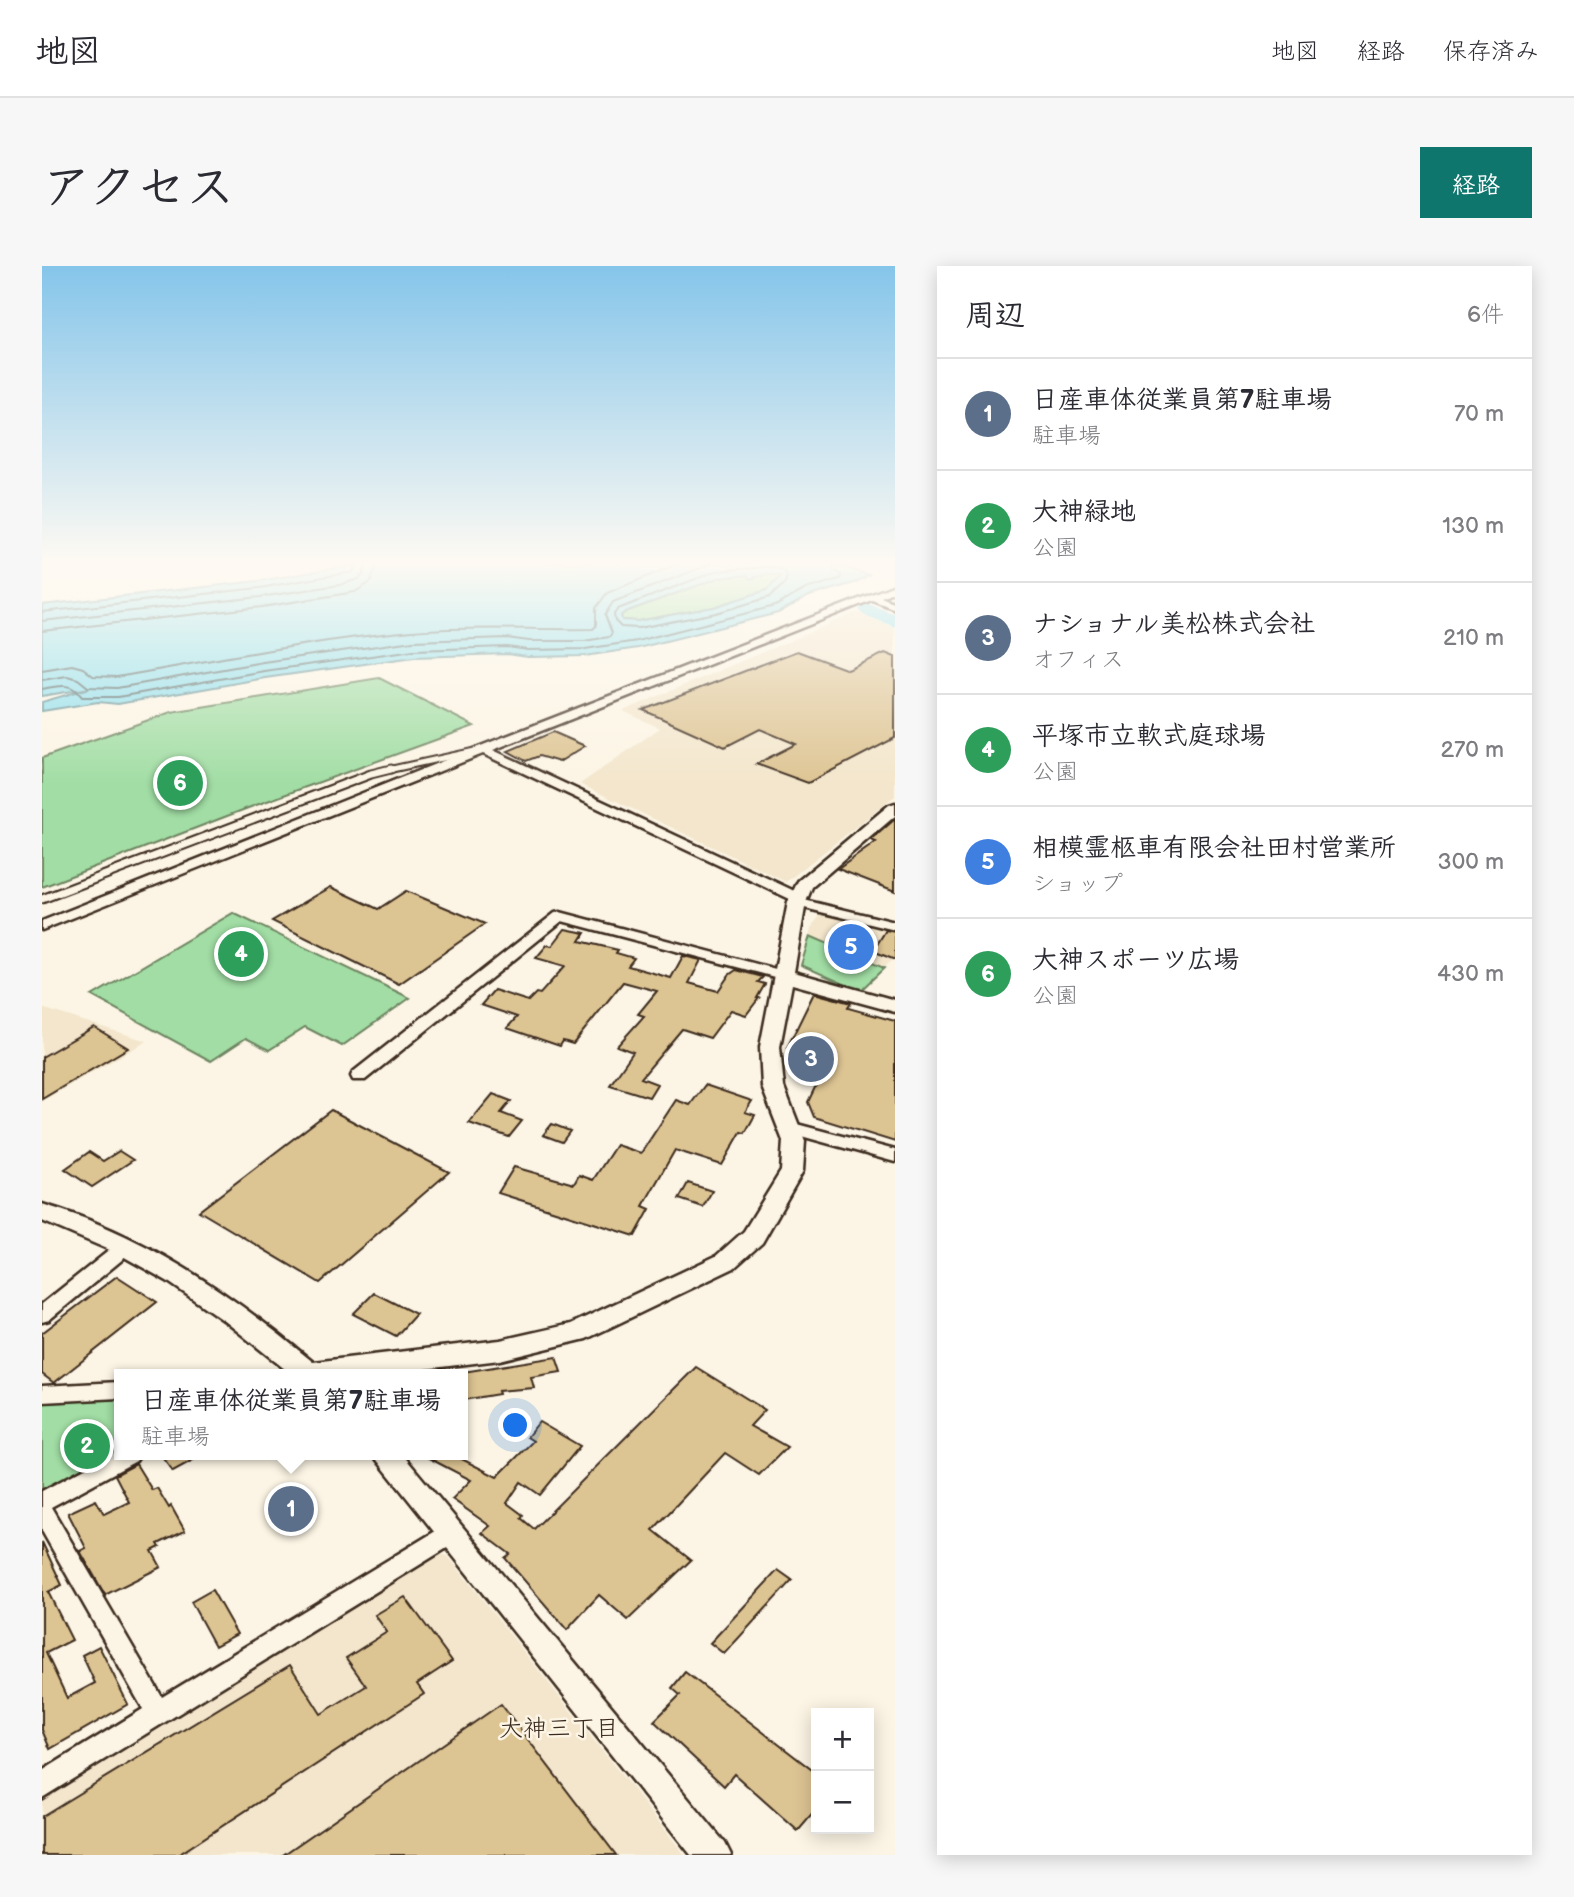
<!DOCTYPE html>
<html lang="ja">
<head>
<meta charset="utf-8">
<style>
  :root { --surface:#fff; --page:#f7f7f7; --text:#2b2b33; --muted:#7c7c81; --line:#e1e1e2; --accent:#0f766e }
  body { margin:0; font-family:"Balsamiq Sans","Klee One",sans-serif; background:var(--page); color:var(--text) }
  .controls { position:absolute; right:21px; bottom:21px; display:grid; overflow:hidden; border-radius:0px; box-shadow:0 4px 18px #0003 }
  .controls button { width:63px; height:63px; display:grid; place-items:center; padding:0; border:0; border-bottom:2px solid var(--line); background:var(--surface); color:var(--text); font:35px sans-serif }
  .you { position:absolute; left:474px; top:1160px; width:24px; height:24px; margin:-18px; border:5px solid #fff; border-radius:50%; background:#1a73e8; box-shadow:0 0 0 10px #1a73e833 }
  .badge { display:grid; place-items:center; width:46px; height:46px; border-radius:50%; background:var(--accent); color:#fff; font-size:23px; font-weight:700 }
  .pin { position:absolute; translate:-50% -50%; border:4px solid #fff; box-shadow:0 2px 7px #0006 }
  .popup { position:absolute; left:72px; top:1103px; width:354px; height:91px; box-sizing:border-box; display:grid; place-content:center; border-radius:0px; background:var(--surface); filter:drop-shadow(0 2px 5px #0005); font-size:23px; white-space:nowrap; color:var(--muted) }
  .popup b { font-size:26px; color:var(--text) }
  .popup::after { content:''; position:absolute; left:50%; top:100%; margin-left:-14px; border:14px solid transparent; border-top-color:var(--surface) }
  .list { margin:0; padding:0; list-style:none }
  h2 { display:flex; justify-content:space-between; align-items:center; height:91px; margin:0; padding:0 28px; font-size:30px }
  h2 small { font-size:23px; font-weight:400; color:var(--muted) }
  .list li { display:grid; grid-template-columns:46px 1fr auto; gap:21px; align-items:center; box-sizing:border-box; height:112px; padding:0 28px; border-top:2px solid var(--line) }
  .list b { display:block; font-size:26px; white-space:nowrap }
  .list p { margin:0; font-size:23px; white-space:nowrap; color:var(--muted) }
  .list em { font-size:23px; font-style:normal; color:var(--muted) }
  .map { position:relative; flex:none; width:853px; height:1589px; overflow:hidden; border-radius:0px }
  header { display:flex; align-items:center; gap:42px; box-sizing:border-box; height:98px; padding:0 35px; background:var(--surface); border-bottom:2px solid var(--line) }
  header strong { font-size:33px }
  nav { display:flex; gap:38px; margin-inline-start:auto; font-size:24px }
  .intro { display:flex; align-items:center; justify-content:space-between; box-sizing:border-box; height:168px; padding:0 42px }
  h1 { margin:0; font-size:49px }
  .button { padding:18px 32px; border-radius:0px; background:var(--accent); color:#fff; font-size:24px; font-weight:700 }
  main { display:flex; gap:42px; padding:0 42px }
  aside { flex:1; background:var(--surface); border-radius:0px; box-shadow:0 4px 18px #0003 }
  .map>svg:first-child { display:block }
  .built { fill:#f3e6cc }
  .green { fill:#a1dda4; stroke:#6e8461; stroke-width:2 }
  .water { fill:#90dfed; stroke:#6e979a; stroke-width:2; fill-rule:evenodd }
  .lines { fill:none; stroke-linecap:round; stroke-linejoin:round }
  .shore { stroke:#5d7271; stroke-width:2 }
  .river { fill:#90dfed; fill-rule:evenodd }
  .building { fill:#ddc493; stroke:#3b2a1e; stroke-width:2 }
  .lane-far1-casing { stroke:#3b2a1e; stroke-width:9 }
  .lane-casing { stroke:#3b2a1e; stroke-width:11 }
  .street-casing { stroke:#3b2a1e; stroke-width:5 }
  .secondary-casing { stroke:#3b2a1e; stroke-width:5 }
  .lane-far1 { stroke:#fcf5e5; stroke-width:5 }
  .lane { stroke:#fcf5e5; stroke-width:7 }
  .street { fill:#fcf5e5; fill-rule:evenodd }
  .secondary { fill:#fcf5e5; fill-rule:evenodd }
  .labels { text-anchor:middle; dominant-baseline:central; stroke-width:5; stroke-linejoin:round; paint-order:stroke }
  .near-neighbourhood-label { font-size:24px; fill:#3b2a1e; stroke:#fcf5e5 }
</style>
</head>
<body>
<header>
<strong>地図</strong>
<nav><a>地図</a><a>経路</a><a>保存済み</a></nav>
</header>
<div class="intro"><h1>アクセス</h1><a class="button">経路</a></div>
<main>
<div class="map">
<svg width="853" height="1589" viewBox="0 0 853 1589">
  <rect width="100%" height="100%" fill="#fcf5e5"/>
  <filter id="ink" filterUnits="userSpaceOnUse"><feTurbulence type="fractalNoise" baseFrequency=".0143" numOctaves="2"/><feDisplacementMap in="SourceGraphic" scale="14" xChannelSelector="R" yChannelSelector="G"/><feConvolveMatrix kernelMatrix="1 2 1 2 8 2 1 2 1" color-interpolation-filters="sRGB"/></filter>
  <g filter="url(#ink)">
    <!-- built -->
    <g class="built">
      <polygon points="816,346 853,362 853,530 744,616 538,518 618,462 581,445"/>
      <polygon points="785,647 853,664 853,691 818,725 759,699 771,659 779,648"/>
      <polygon points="0,742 105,775 0,835"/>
      <polygon points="397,1288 406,1290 643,1589 0,1589 0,1529"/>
    </g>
    <!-- green -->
    <g class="green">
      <polygon points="725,308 740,309 725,324 672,341 596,355 580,354 579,349 586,345 676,312 705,309 708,313"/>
      <polygon points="337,412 432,460 206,542 0,621 0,492 129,446"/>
      <polygon points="191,647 368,732 300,780 263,761 227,784 204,772 169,795 50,730"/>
      <polygon points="768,670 842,702 818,725 759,699"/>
      <polygon points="77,1130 77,1186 0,1227 0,1134"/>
    </g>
    <!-- water -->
    <path class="water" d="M326,297H788L827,309L812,317L767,330L736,347L596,382L543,390L486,391L465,388L372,391L223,412L76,438L56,436L0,445V436L48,422L0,430V339L216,315ZM725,308L739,310L725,324L672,341L596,355L580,354L579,349L586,345L676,312L705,309L708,313Z"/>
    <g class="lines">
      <!-- shore -->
      <g class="shore">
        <polygon points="725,301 740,303 745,310 743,317 728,331 674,347 597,362 579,361 573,355 572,348 576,343 674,305"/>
        <polyline points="0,346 217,322 311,306 315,297"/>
        <polyline points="0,355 218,331 297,319 317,313 322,307 324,297"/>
        <polyline points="0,365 220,341 313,326 329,316 335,297"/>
        <path d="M0,404L30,399L41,402L51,410L75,411C173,394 271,374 370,365C430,360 491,364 551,363L554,360V342L565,327L638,297"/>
        <polyline points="0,414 25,410 36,413 46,421 75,422 221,396 371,375 465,372 487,375 542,375 567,371 570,367 563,349 571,336 671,297"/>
        <path d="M0,423C17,420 29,415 40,431H76L222,405L372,384L465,381L486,384L543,383L595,375L733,340L764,323L798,313L799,309L792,304L791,297"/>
      </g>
      <!-- river -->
      <polygon class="river" points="827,338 853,348 853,361 820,348 817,344 820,340"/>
    </g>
    <!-- building -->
    <g class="building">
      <polygon points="755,385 806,404 843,387 853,391 853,472 766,517 714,498 754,478 718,463 683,481 601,444"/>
      <polygon points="511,466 543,480 517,496 497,490 484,495 466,485"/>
      <polygon points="853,553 853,625 796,603 834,576 829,574"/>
      <polygon points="289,621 336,643 364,625 443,658 357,718 230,655"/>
      <polygon points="523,663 543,667 538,675 576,684 574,687 592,692 586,700 629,712 641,690 659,694 647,717 676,725 687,709 694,704 721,711 716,716 723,718 715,732 717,732 704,749 689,744 668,772 640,763 599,812 615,818 607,831 568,819 591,786 575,780 602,750 596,748 615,725 581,716 531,778 521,775 518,780 465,762 475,751 439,739 452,724 486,735 494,727 498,728 523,700 494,692 505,679 510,680"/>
      <polygon points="844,664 853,666 853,694 831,685"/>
      <polygon points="772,727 809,737 806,742 853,755 853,876 772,851 766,836 779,809 749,801 757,785 745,782"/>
      <polygon points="52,761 86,782 0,833 0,791"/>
      <polygon points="663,819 710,835 703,846 713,849 703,867 699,866 680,899 633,884 601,940 608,943 593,970 456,927 472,901 532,918 537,909 551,914 574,879 599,887 634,834 648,839"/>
      <polygon points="451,828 469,835 459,847 480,855 467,871 427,857"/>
      <polygon points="289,844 407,906 278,1017 157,945"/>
      <polygon points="510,858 528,865 520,876 501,869"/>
      <polygon points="77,885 91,894 50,921 23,903 47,886 61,895"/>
      <polygon points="646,917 670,925 661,941 637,933"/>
      <polygon points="75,1010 115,1036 12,1117 0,1108 0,1067"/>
      <polygon points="332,1027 374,1048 354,1070 311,1048"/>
      <polygon points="514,1091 519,1106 489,1111 492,1122 456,1125 457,1128 421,1134 421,1106"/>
      <polygon points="654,1101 723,1144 708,1160 745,1181 717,1209 683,1187 611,1264 649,1294 586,1354 557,1329 525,1364 463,1292 468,1288 440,1267 448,1260 410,1233 429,1214 381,1189 412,1189 455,1211 491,1175 485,1171 497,1156 538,1180 498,1229 479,1216 465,1237 481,1249 479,1252 492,1263"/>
      <polygon points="119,1189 160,1189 131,1205"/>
      <polygon points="94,1198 110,1224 115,1222 127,1242 129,1240 143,1265 116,1278 118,1281 110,1285 119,1301 63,1329 38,1285 44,1282 26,1247 54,1234 62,1248 87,1236 73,1209"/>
      <polygon points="0,1276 20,1319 6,1326 30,1374 4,1387 25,1432 53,1417 40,1389 57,1380 86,1438 8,1483 0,1464"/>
      <polygon points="736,1304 750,1314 682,1388 668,1377"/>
      <polygon points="170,1324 195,1368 173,1380 149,1336"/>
      <polygon points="363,1331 410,1395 375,1418 382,1428 136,1589 0,1589 0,1550 248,1399 279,1448 324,1420 304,1392 345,1366 333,1349"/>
      <polygon points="643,1406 774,1507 774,1544 756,1565 692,1508 682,1520 612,1455 638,1429 630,1422"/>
      <polygon points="459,1438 574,1589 241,1589"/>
    </g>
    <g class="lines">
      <defs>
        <polyline id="lane-far1" points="341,505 433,485"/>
        <polyline id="lane" points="0,633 329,508 349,503"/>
        <g id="street">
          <polygon points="853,319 853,325 839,331 853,337 853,343 830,334 451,484 761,629 762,634 853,656 853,664 750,639 750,634 441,488 0,664 0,655 436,481"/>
          <polygon points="518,646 745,706 747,709 740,713 520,655 323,814 311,814 309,810 311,806 513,647"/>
          <polygon points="747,856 853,884 853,896 741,865 739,861"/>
          <polygon points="75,981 81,983 84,988 81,993 7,1054 0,1056 0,1038 69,983"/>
          <polygon points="77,1116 77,1132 0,1136 0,1120"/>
          <polygon points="77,1184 77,1189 98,1189 94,1195 9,1241 120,1431 402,1260 410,1257 418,1260 421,1267 418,1274 0,1532 0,1505 101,1443 0,1265 0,1225"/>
        </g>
        <g id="secondary">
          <path d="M853,537V550L770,621L764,636L752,706L853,734V746L750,718L738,781L742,821L763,875L761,905L720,977L692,1002L544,1073L458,1094L340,1108H249L184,1056L125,1015L77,988L0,955V938C101,967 191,1029 271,1096L458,1074L529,1058L674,990L702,965L739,905L741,875L720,821L718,781L746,636L756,615L847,539Z"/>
          <polygon points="331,1189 361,1189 683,1577 689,1589 649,1589"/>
        </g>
      </defs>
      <!-- lane-far1 casing -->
      <use href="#lane-far1" class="lane-far1-casing"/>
      <!-- lane casing -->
      <use href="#lane" class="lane-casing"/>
      <!-- street casing -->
      <use href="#street" class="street-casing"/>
      <!-- secondary casing -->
      <use href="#secondary" class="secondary-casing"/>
      <!-- lane-far1 -->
      <use href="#lane-far1" class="lane-far1"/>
      <!-- lane -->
      <use href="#lane" class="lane"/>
      <!-- street -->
      <use href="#street" class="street"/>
      <!-- secondary -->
      <use href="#secondary" class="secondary"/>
    </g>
  </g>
  <!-- sky -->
  <linearGradient id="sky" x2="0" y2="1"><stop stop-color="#85c5ea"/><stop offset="0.57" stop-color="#fefaf3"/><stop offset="1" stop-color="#fefaf3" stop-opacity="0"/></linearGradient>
  <rect width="853" height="520" fill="url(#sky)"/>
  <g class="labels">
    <!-- near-neighbourhood labels -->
    <g class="near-neighbourhood-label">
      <text x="517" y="1462">大神三丁目</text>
    </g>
  </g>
</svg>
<div class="controls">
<button>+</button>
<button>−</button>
</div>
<div class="you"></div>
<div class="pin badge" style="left:249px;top:1243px;background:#5c6f8a">1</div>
<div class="popup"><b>日産車体従業員第7駐車場</b>駐車場</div>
<div class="pin badge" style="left:45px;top:1180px;background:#2e9e5b">2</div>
<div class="pin badge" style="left:769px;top:793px;background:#5c6f8a">3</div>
<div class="pin badge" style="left:199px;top:688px;background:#2e9e5b">4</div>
<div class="pin badge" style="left:809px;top:681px;background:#3f7fe0">5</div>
<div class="pin badge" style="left:138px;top:517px;background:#2e9e5b">6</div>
</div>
<aside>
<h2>周辺<small>6件</small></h2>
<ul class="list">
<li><span class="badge" style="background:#5c6f8a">1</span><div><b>日産車体従業員第7駐車場</b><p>駐車場</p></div><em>70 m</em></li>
<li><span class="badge" style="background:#2e9e5b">2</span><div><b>大神緑地</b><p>公園</p></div><em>130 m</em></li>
<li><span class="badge" style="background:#5c6f8a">3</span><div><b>ナショナル美松株式会社</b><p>オフィス</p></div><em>210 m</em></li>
<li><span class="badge" style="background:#2e9e5b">4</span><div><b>平塚市立軟式庭球場</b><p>公園</p></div><em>270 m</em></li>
<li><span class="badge" style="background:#3f7fe0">5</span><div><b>相模霊柩車有限会社田村営業所</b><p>ショップ</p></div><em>300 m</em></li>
<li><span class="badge" style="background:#2e9e5b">6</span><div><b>大神スポーツ広場</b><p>公園</p></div><em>430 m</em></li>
</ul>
</aside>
</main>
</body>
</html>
